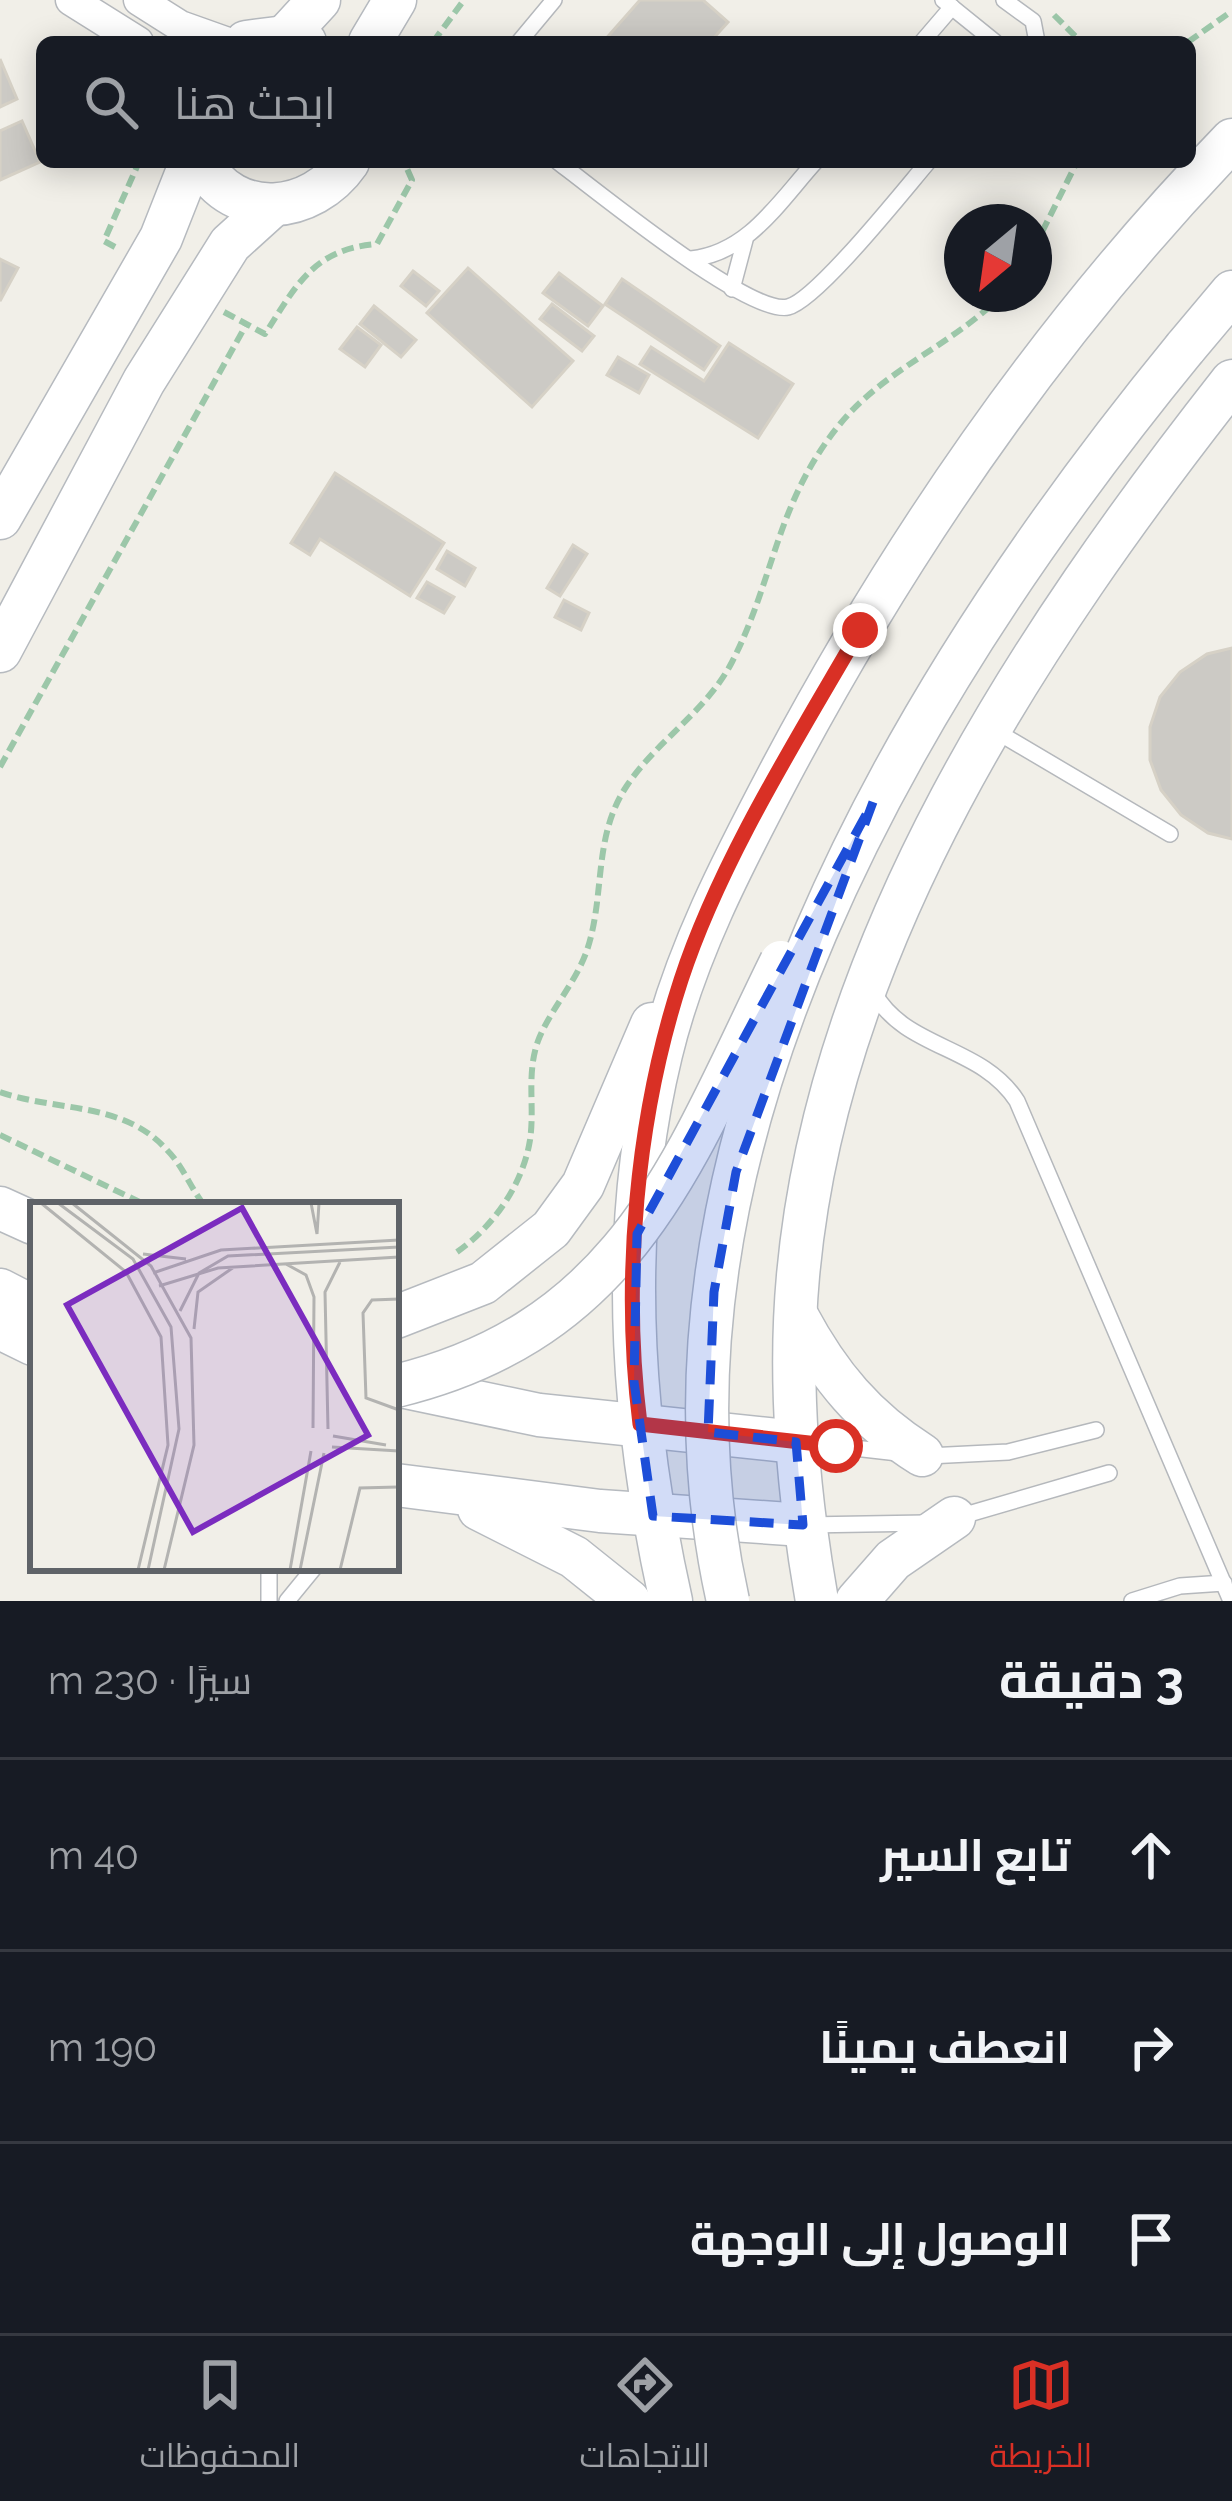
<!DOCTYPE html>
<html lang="ar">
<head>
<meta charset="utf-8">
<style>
  :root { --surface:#171b24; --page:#242831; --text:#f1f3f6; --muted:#9ea1a6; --line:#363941; --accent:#d93025 }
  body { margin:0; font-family:Raleway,Cairo,sans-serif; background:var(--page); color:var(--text); direction:rtl }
  .compass { position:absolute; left:944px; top:204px; width:108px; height:108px; border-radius:50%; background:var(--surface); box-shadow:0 6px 30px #0003; rotate:209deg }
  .stop { position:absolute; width:36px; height:36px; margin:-27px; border:9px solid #d93025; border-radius:50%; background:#fff }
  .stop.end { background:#d93025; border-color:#fff; box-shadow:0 3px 12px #0008 }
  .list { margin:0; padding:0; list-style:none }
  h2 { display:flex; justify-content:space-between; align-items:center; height:156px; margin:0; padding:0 48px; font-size:51px }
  h2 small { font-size:39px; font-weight:400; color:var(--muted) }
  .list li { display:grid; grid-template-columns:78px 1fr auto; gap:36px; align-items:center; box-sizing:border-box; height:192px; padding:0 48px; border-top:3px solid var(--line) }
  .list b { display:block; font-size:45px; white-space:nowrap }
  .list em { font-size:39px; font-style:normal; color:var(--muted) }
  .icon { flex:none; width:66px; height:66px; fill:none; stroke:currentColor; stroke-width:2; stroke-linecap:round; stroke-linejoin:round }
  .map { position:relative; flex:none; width:1232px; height:1601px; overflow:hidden; direction:ltr }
  .search { position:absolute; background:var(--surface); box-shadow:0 6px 30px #0003; left:36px; right:36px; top:36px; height:132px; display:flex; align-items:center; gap:30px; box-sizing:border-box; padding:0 42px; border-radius:18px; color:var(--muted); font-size:45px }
  .sheet { height:732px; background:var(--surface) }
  nav { display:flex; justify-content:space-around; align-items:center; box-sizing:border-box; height:168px; border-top:3px solid var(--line); background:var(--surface); font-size:33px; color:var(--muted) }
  nav a { display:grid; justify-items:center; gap:6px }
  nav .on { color:var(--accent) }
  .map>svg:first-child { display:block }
  .building { fill:#cccac5; stroke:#d6d1c6; stroke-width:3 }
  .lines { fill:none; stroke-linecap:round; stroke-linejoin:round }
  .lane-casing { stroke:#b5b8bc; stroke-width:18 }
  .street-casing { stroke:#b5b8bc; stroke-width:33 }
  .secondary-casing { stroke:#b6babf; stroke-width:45 }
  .path { stroke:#9cc7a9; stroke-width:6; stroke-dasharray:12 6; stroke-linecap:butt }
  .lane { stroke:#fff; stroke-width:15 }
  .street { stroke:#fff; stroke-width:30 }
  .secondary { stroke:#fff; stroke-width:42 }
  .secondary-bridge-casing { stroke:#b6babf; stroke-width:45; stroke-linecap:butt }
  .secondary-bridge { stroke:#fff; stroke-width:42 }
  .route { stroke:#d93025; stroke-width:15 }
  .marked { fill:#1d4ed8; fill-opacity:0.2; stroke:#1d4ed8; stroke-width:9; stroke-dasharray:24 15; stroke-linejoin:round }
  .inset-road { fill:none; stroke:#b3b3b1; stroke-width:3 }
  .view { fill:#7b2cbf; fill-opacity:0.15; stroke:#7b2cbf; stroke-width:6 }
  .inset-edge { fill:none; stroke:#5f6368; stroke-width:6 }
</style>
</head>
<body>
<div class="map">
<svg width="1232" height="1601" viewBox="0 0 1232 1601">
  <rect width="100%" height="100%" fill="#f1efe8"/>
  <!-- building -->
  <g class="building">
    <polygon points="640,0 703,0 728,22 710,42 603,42"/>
    <polygon points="0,59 17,99 0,107"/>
    <polygon points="22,121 40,162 0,180 0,131"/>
    <polygon points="0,259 18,268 0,301"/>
    <polygon points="468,268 573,361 532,407 427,313"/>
    <polygon points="413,271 439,291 426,306 401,286"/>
    <polygon points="559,273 603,306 588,326 543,293"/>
    <polygon points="622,279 720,346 704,370 605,304"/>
    <polygon points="552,304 594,336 582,351 540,319"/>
    <polygon points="374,306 416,340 401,357 360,324"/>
    <polygon points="357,327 381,345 365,367 340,349"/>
    <polygon points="729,343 793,384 758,438 640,364 651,347 704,381"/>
    <polygon points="618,357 649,375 639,393 607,375"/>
    <polygon points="335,473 444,543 410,596 320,539 310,555 291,543"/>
    <polygon points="573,545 587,554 560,596 547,588"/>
    <polygon points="447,551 475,568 465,586 437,569"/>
    <polygon points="427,582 454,597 444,613 417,598"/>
    <polygon points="564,600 589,613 581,630 555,617"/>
    <polygon points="1232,648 1232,839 1208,833 1181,815 1161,790 1150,760 1150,727 1160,697 1180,672 1207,654"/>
  </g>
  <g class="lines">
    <defs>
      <g id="lane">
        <polyline points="943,0 995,42"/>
        <polyline points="1004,0 1033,21 1037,42"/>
        <polyline points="519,42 554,0"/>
        <polyline points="922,42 952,7"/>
        <path d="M558,162C596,190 749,316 788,307C817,300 904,190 928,162"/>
        <path d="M691,259C748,253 779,202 815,162"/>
        <polyline points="732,289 745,240"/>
        <polyline points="994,730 1170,834"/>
        <path d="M874,993C906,1050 981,1045 1017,1101L1231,1601"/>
        <polyline points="802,1442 898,1453"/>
        <polyline points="928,1456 1008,1452 1096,1430"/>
        <polyline points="955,1518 1109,1473"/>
        <polyline points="806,1525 926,1523"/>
        <polyline points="269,1601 269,1568"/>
        <polyline points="287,1601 314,1568"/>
        <polyline points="1132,1601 1180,1586 1224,1583"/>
      </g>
      <g id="street">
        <polyline points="71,0 138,42"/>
        <polyline points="139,0 180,26 225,42"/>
      </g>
      <g id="secondary">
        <polyline points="285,37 319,0"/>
        <polyline points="246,42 285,37 305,42"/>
        <polyline points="370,42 395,0"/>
        <path d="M201,162C235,223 312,214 348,162"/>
        <polyline points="1185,348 1232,292"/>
        <polyline points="0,518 161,238 191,162"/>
        <polyline points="0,651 144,381 230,244 272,206"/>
        <polyline points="0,1208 33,1223"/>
        <polyline points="0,1290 33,1307"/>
        <path d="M797,1316C829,1376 865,1419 922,1455"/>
        <polyline points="396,1317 483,1283 551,1229 583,1185 652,1024"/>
        <polyline points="0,1328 33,1344"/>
        <polyline points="396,1385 539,1415 796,1442"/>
        <polyline points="396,1485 600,1511 803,1525"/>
        <polyline points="479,1509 574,1557 629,1601"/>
        <path d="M671,1601C631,1422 617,1234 661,1054C685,954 733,862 781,771C902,543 1052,326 1232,140"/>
        <path d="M817,1601C798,1493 788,1385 798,1276C828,942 1030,638 1232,381"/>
        <polyline points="857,1601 893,1560 954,1518"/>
      </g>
    </defs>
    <!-- lane casing -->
    <use href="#lane" class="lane-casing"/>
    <!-- street casing -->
    <use href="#street" class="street-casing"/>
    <!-- secondary casing -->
    <use href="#secondary" class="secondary-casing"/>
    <!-- path -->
    <g class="path">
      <polyline points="1054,15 1081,42"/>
      <polyline points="433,42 464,0"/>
      <polyline points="1188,42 1232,11"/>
      <polyline points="115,247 104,241 139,162"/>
      <polyline points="1034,248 1077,162"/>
      <path d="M224,312L265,334C297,284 314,249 377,244L412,180L404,162"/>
      <polyline points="0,767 246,325"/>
      <path d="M0,1092C57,1112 123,1101 167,1150C183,1166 190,1187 204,1205"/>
      <polyline points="0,1135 146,1205"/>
      <path d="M457,1252C494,1226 523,1184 530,1140C535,1106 526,1075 538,1041C550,1010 574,985 586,953C606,897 592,839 626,787C656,741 706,712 732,662C775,578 776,502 840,424C886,368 953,345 1003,294"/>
    </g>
    <!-- lane -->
    <use href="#lane" class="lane"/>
    <!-- street -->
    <use href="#street" class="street"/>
    <!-- secondary -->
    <use href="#secondary" class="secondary"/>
    <defs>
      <g id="secondary-bridge">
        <path d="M396,1386C630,1329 685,1157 781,962"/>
        <path d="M728,1601C627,1152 912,681 1185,348"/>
      </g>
    </defs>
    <!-- secondary-bridge casing -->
    <use href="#secondary-bridge" class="secondary-bridge-casing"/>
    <!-- secondary-bridge -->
    <use href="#secondary-bridge" class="secondary-bridge"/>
  </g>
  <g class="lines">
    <!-- route -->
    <path class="route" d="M836,1446L640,1424C622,1281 636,1118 681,980C720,861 797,739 860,630"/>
  </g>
  <!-- marked area -->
  <path class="marked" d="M873,802L736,1172L714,1292L708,1432L796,1442L803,1525L653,1516L634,1382L637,1234Z"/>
  <!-- overview -->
  <g transform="translate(30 1202)">
    <rect width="369" height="369" fill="#f1efe8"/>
    <path class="inset-road" d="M11,1L96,70L131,135L138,243L108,368M28,1L103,57L141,125L149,227L118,368M42,1L121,64L161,136L164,243L134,368M281,1L287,32L289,1M113,52L156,57M256,62L276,73L284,95L283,226M123,71L191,48L369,38M129,84L188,66L369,55M369,97L342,98L333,111L336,196L369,208M150,109L169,71L198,54L369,45M164,127L168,90L204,65M298,227L295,90L310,60M303,234L356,243M302,245L369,249M260,368L281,249M270,368L294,251M310,368L330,286L368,285"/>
    <path class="view" d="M212,6L338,233L163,330L37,103Z"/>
    <rect width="369" height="369" class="inset-edge"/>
  </g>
</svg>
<svg class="compass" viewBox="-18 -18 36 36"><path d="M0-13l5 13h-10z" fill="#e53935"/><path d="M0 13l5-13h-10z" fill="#9ea1a6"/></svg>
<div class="stop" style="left:836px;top:1446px"></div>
<div class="stop end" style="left:860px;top:630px"></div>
<div class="search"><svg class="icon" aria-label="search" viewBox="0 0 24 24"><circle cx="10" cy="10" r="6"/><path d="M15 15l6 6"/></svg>ابحث هنا</div>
</div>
<section class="sheet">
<h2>3 دقيقة<small>سيرًا · 230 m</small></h2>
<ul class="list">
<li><svg class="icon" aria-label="ahead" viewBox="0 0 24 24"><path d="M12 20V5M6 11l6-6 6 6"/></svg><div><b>تابع السير</b></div><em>40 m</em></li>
<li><svg class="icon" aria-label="right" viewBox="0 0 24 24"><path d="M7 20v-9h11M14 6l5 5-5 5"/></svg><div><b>انعطف يمينًا</b></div><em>190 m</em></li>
<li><svg class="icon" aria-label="arrive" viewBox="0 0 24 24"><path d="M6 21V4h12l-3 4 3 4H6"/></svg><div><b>الوصول إلى الوجهة</b></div></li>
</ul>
</section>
<nav>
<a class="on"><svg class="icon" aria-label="map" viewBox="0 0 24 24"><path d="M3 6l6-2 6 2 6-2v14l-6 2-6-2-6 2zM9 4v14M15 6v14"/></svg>الخريطة</a>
<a><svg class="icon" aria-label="directions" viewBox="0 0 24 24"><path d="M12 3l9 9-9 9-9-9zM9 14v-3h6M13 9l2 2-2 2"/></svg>الاتجاهات</a>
<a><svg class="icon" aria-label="saved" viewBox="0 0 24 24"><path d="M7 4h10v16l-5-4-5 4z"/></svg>المحفوظات</a>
</nav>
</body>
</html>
